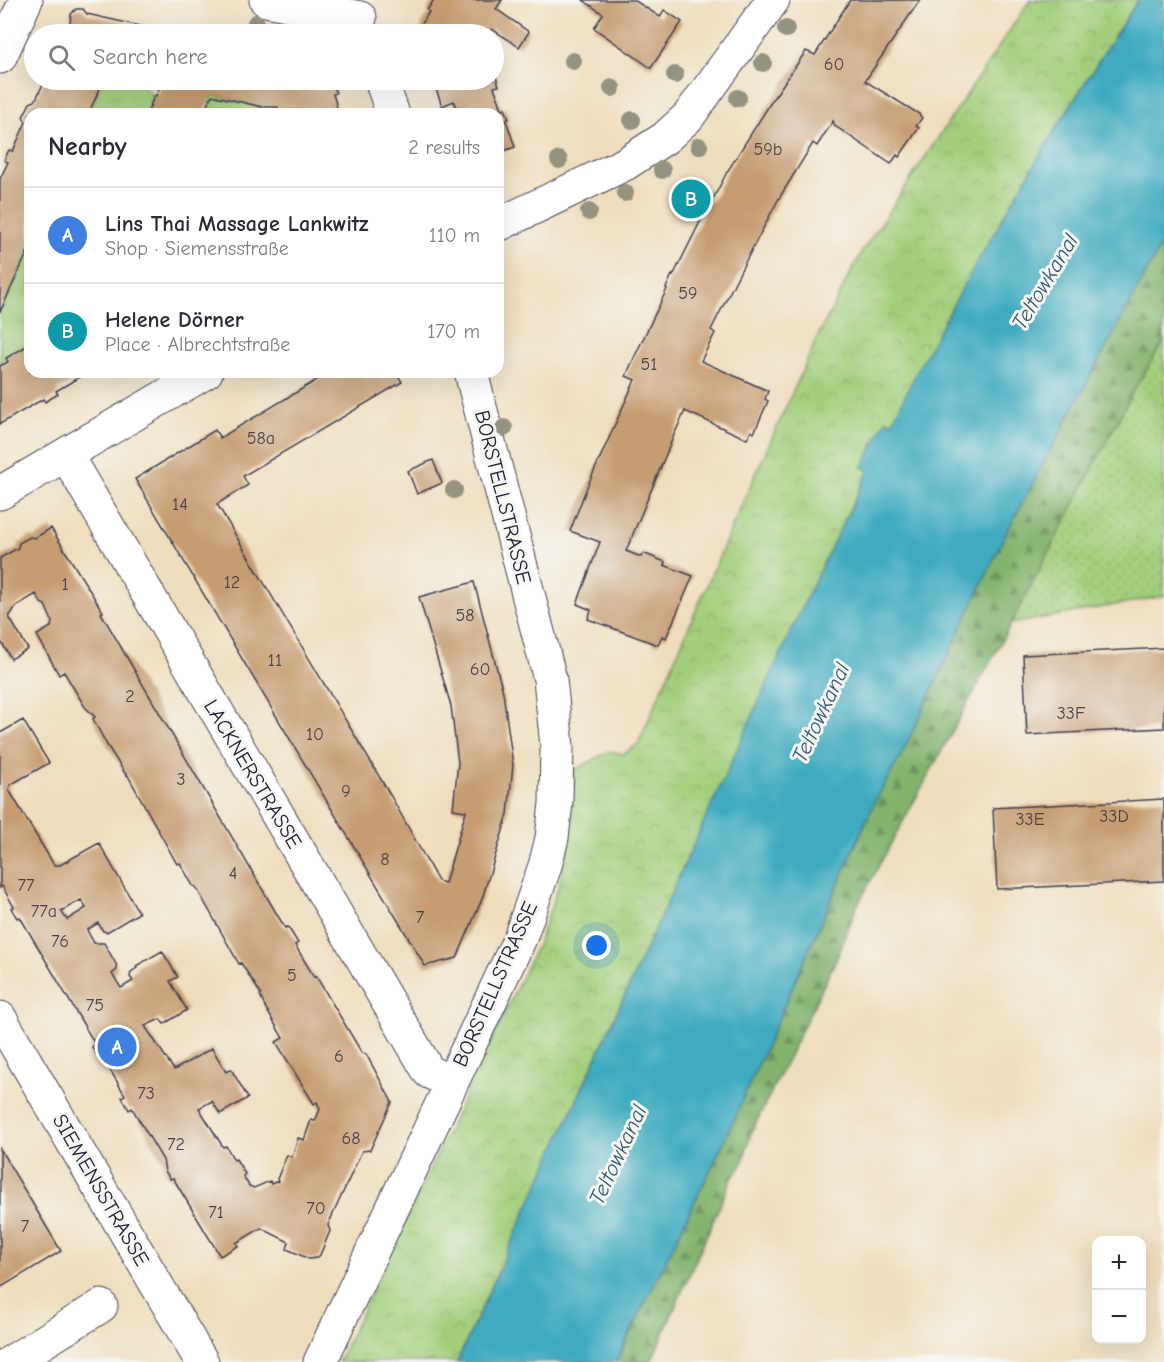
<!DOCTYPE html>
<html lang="en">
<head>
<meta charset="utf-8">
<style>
  :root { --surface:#fff; --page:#f7f7f7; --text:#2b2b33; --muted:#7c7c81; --line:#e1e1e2; --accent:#db2777 }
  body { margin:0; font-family:"Comic Neue",sans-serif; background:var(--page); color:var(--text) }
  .controls { position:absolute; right:18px; bottom:18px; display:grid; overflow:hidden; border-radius:12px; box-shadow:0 6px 24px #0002 }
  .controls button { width:54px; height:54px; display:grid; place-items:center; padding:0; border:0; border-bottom:2px solid var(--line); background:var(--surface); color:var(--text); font:30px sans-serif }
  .you { position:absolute; left:597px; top:946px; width:21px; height:21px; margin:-15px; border:4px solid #fff; border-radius:50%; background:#1a73e8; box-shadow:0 0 0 9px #1a73e833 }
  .badge { display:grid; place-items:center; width:39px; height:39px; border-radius:50%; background:var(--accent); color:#fff; font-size:20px; font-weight:700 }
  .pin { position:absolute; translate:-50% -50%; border:3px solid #fff; box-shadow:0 2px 6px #0006 }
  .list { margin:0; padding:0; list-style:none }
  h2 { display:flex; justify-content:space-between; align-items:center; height:78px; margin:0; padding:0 24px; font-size:26px }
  h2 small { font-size:20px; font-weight:400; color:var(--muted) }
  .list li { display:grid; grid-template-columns:39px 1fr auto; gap:18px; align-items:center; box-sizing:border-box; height:96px; padding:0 24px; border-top:2px solid var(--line) }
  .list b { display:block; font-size:22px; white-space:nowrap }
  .list p { margin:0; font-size:20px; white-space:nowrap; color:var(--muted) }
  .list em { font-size:20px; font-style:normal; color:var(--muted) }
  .icon { flex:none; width:33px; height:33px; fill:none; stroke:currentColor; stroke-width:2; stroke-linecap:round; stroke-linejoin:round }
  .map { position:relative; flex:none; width:1164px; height:1362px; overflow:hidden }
  .search { position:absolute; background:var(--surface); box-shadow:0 6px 24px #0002; left:24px; top:24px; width:480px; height:66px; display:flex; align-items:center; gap:15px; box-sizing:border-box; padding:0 21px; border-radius:33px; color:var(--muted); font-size:22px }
  .panel { position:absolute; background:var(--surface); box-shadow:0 6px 24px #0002; left:24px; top:108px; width:480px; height:270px; border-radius:18px }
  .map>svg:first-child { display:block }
  .grass { fill:url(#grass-tufts); stroke:#62785c; stroke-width:1.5 }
  .forest { fill:url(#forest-firs); stroke:#526a54; stroke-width:1.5 }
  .park { fill:url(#park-crowns); stroke:#62785c; stroke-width:1.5 }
  .garden { fill:url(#garden-dots); stroke:#62785c; stroke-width:1.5 }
  .water { fill:#41abc0; stroke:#32667e; stroke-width:1.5 }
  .building { fill:#c69c71; fill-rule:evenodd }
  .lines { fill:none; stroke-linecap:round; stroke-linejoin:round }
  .minor-casing { stroke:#413e4f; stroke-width:35 }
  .major-casing { stroke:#413e4f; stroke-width:35 }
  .minor { stroke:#fff; stroke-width:33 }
  .major { stroke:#fff; stroke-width:33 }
  .tree { fill:#949380 }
  .labels { text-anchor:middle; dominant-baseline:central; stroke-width:6; stroke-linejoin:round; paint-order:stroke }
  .number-label { font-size:18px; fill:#4b4048 }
  .street-label { font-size:21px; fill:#22223b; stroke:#f6f6f2 }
  .water-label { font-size:22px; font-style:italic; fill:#2e5970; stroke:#f6f6f2 }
</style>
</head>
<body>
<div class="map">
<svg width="1164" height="1362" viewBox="0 0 1164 1362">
  <defs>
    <pattern id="grass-tufts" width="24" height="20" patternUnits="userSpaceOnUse" patternTransform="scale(1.5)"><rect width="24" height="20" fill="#a3cf7c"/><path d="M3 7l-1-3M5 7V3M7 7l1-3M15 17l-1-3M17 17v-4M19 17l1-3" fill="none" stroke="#8cb16c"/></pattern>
    <pattern id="forest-firs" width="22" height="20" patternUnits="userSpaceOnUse" patternTransform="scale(1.5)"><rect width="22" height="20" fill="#82b26c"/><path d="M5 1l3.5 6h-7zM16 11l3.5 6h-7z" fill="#6a905a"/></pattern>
    <pattern id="park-crowns" width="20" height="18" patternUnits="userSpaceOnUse" patternTransform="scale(1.5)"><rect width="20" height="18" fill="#a3cf7c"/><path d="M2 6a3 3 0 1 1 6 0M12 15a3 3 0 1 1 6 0" fill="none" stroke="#8cb16c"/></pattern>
    <pattern id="garden-dots" width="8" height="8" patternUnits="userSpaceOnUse" patternTransform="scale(1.5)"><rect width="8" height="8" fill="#a3cf7c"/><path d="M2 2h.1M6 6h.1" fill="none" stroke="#8cb16c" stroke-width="1.8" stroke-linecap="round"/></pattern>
  </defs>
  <rect width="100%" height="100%" fill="#f6f6f2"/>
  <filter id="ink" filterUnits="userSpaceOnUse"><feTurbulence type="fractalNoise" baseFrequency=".0167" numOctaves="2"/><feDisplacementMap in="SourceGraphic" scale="12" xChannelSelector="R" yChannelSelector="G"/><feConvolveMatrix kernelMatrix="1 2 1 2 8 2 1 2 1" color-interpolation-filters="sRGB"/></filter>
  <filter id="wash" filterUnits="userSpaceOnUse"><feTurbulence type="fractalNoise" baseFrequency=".008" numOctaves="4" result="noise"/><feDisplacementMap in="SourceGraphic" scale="24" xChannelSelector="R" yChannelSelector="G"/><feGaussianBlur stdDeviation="1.35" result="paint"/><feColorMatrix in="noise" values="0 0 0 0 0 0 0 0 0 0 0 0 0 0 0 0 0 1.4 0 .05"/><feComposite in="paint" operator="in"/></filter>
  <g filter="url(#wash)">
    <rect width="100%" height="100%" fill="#efdebe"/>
    <!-- grass -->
    <g class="grass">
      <path d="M102,80C122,80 140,81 154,96L146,114H90Z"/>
      <polygon points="212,95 262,107 260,114 208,114"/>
      <polygon points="30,247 30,343 6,358 0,364 0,314"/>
    </g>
    <!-- forest -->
    <polygon class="forest" points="1164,240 1164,341 1134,390 1011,624 857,906 836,960 751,1133 742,1165 731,1180 651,1362 616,1362 721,1148 875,801 902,754 1006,533"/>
    <!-- park -->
    <path class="park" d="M1030,0H1138L1056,128L1001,221L892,423L886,420L863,467L869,470L810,590L457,1362H338L540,939C546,920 554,901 560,882C571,846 572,808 573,771L610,751L623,754L638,744L739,511L819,334L860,255Z"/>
    <!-- garden -->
    <polygon class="garden" points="1164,341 1164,596 1011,624 1134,390"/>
    <!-- water -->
    <path class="water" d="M1138,0H1164V240L1006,533L902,754L875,801L721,1148L616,1362H457L810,590L869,471L863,467L886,420L892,423C918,366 949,311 980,257C1030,170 1083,84 1138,0Z"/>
    <g id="blocks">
      <!-- building -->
      <g class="building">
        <polygon points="434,0 502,0 496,9 529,32 519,47 492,29 488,34 420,34 422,23 429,12 427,10"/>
        <polygon points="583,0 634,0 660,17 664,10 682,22 651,68 594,28 603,14"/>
        <polygon points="850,0 920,0 865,81 919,114 922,118 916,126 919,128 899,157 897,155 891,164 835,126 833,121 817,146 813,143 778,200 740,272 711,330 715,333 701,361 768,391 765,399 768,401 754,433 751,431 747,439 685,411 674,435 626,551 641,557 643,553 665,562 664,565 693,576 666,638 662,636 658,645 588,619 591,610 577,604 600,542 570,531 587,487 635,380 626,376 634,358 667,289 666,288 672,275 673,276 711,200 712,201 727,172 773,99 806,51 815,55"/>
        <polygon points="76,9 83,9 87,14 167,32 172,29 186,32 188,34 65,34 70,24 71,14"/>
        <polygon points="494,70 499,86 494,87 502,109 505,108 509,119 506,120 515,147 498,153 498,114 458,114 454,101 442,106 433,80 494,80"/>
        <polygon points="45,80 102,80 99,91 88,114 30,114 30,247 0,312 0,179 8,162 4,160 9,150 13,151 26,122 23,117 30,103 35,101"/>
        <polygon points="121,80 148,80 145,86"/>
        <polygon points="163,80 331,80 336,93 333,94 339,114 280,114 278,107 262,107 212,95 203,114 147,114 154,96 156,96"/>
        <polygon points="30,344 30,372 88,372 56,391 58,394 45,402 43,399 0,424 0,366 8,362 6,358"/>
        <polygon points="330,372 396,372 402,382 243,476 248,485 217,504 392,798 438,881 445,883 466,811 453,809 458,763 451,706 419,597 474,582 503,692 513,765 508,814 482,899 457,958 425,966 135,479 215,430 220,438"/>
        <polygon points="433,460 442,483 417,494 408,471"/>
        <path d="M51,528L103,612L101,613L285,928L288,927L298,943L295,945L314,977L316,976L362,1053L366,1054L392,1102L370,1150L362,1151L328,1225L330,1231L320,1255L317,1258L309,1259L287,1249L289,1242L261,1228L236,1243L238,1246L220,1256L173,1178L170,1179L165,1171L163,1160L132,1108L129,1110L122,1097L125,1095L106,1063L103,1065L92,1047L95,1044L20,917L17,918L11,908L14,907L2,886L0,888V733L23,720L49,763L10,785L9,790L54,865H60L99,843L139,913L107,932L103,931L98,923L87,930L94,943H104L117,966V970L112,974L121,988L133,981L130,977L131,972L137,968L136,966L162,951L178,977L170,981L187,1010L164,1024L160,1019L145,1026L174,1070L212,1048L226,1072L231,1069L248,1098L220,1114L212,1101L199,1108L223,1147L226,1146L234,1160L236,1159L245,1174L243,1176L249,1186L254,1188L270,1181L271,1184L278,1181L277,1179L287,1155L292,1157L298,1138L304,1140L311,1120L315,1121L320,1109L317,1102L314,1104L276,1042L283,1038L265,1007L260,995L261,994L241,963L239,964L196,887L193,886L180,863L177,864L127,774L126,775L107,745L93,719L95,717L85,707L64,672L59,675L37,635L51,627L52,621L45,605L41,603L36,594L16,606L9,617L28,649L11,659L0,640V558L18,548L19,543L30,537L35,538ZM81,900L86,908L67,920L61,911Z"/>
        <polygon points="1164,648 1164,728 1027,735 1023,655"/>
        <polygon points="1164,799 1164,881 997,889 993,808"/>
        <polygon points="0,1149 61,1251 0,1288"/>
      </g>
    </g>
  </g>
  <g filter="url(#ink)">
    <use href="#blocks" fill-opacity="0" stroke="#413e4f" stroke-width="1.5"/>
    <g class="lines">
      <defs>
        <g id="minor">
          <polyline points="266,0 360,18"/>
          <polyline points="0,57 26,0"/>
          <polyline points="381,80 393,114"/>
          <polyline points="498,225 625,164 665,138 688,117 773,0"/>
          <polyline points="66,455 429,1072 451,1082"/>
          <polyline points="0,493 206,372"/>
          <polyline points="11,1362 101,1306"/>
          <polyline points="320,1362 520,938 545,866 552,838 556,803 557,746 550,679 471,372"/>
        </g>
        <polyline id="major" points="0,1018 202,1362"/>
      </defs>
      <!-- minor casing -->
      <use href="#minor" class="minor-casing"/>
      <!-- major casing -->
      <use href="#major" class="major-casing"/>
      <!-- minor -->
      <use href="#minor" class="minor"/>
      <!-- major -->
      <use href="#major" class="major"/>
    </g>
    <!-- trees -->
    <g class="tree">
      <circle cx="256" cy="23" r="9"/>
      <circle cx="786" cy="29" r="9"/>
      <circle cx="573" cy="61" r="9"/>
      <circle cx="763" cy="63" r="9"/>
      <circle cx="675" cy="75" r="9"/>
      <circle cx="612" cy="88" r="9"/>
      <circle cx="738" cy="98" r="9"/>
      <circle cx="632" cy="120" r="9"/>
      <circle cx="699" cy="146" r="9"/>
      <circle cx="559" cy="160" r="9"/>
      <circle cx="662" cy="170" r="9"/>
      <circle cx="625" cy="193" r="9"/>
      <circle cx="589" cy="212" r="9"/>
      <circle cx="504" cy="428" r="9"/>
      <circle cx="454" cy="490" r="9"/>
    </g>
  </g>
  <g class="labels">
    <!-- number labels -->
    <g class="number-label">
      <text x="834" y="64">60</text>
      <text x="768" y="149">59b</text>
      <text x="688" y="293">59</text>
      <text x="649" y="364">51</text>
      <text x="261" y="438">58a</text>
      <text x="180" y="504">14</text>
      <text x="232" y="582">12</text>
      <text x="65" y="584">1</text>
      <text x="465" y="615">58</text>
      <text x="275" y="660">11</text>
      <text x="480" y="669">60</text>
      <text x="130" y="696">2</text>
      <text x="1071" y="713">33F</text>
      <text x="315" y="734">10</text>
      <text x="181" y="779">3</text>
      <text x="346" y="791">9</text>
      <text x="1114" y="816">33D</text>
      <text x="1030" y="819">33E</text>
      <text x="385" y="859">8</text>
      <text x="233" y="873">4</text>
      <text x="26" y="885">77</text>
      <text x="44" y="911">77a</text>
      <text x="420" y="917">7</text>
      <text x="60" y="941">76</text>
      <text x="292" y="975">5</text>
      <text x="95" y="1005">75</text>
      <text x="339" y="1056">6</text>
      <text x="146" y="1093">73</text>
      <text x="351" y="1138">68</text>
      <text x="176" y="1144">72</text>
      <text x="316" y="1208">70</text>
      <text x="216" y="1212">71</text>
      <text x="25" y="1226">7</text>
    </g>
    <!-- street labels -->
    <g class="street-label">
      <text transform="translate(503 497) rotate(76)">BORSTELLSTRASSE</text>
      <text transform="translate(253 774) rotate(59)">LACKNERSTRASSE</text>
      <text transform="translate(495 984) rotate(-66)">BORSTELLSTRASSE</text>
      <text transform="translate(101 1190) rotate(60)">SIEMENSSTRASSE</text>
    </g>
    <!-- water labels -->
    <g class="water-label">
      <text transform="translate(1045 282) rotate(-59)">Teltowkanal</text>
      <text transform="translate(821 713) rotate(-65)">Teltowkanal</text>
      <text transform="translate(618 1155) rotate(-65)">Teltowkanal</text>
    </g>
  </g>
</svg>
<div class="controls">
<button>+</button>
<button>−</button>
</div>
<div class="you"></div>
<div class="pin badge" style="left:117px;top:1047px;background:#3f7fe0">A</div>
<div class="pin badge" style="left:691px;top:199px;background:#0f9aa8">B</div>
<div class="search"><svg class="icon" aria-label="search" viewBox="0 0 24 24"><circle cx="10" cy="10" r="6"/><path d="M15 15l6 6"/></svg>Search here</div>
<section class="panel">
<h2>Nearby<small>2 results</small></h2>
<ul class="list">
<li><span class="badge" style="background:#3f7fe0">A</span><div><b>Lins Thai Massage Lankwitz</b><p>Shop · Siemensstraße</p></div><em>110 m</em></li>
<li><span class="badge" style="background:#0f9aa8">B</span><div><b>Helene Dörner</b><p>Place · Albrechtstraße</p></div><em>170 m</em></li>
</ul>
</section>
</div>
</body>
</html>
